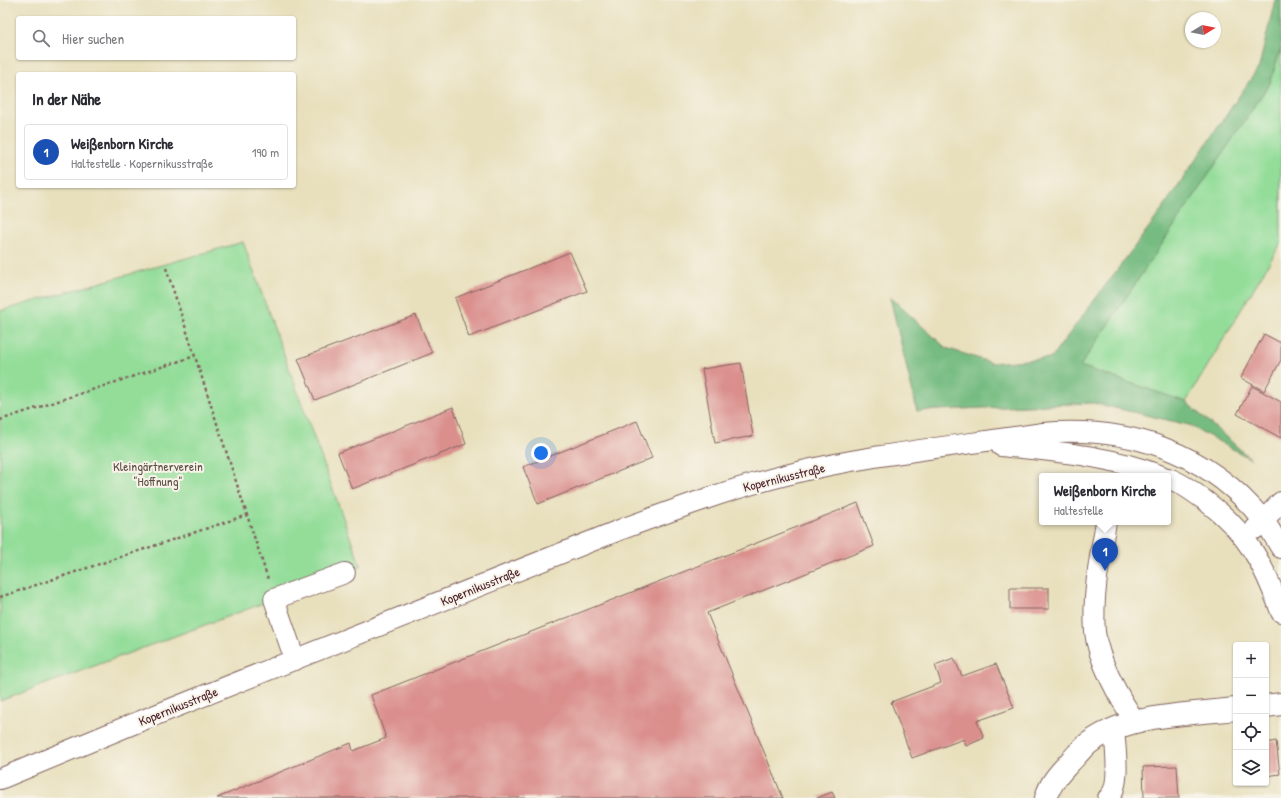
<!DOCTYPE html>
<html lang="de">
<head>
<meta charset="utf-8">
<style>
  :root { --surface:#fff; --page:#f7f7f7; --text:#2b2b33; --muted:#7c7c81; --line:#e1e1e2; --accent:#0f766e }
  body { margin:0; font-family:"Patrick Hand",sans-serif; background:var(--page); color:var(--text) }
  .controls { position:absolute; right:12px; bottom:12px; display:grid; overflow:hidden; border-radius:4px; box-shadow:0 1px 3px #0004 }
  .controls button { width:36px; height:36px; display:grid; place-items:center; padding:0; border:0; border-bottom:1px solid var(--line); background:var(--surface); color:var(--text); font:20px sans-serif }
  .compass { position:absolute; left:1185px; top:12px; width:36px; height:36px; border-radius:50%; background:var(--surface); box-shadow:0 1px 3px #0004; rotate:80deg }
  .you { position:absolute; left:541px; top:453px; width:14px; height:14px; margin:-10px; border:3px solid #fff; border-radius:50%; background:#1a73e8; box-shadow:0 0 0 6px #1a73e833 }
  .badge { display:grid; place-items:center; width:26px; height:26px; border-radius:50%; background:var(--accent); color:#fff; font-size:13px; font-weight:700 }
  .pin { position:absolute; translate:-50% -33px; filter:drop-shadow(0 1px 2px #0008) }
  .pin::after { content:''; position:absolute; top:21px; width:14px; height:12px; background:inherit; clip-path:polygon(0 0,100% 0,50% 100%) }
  .popup { position:absolute; left:1039px; top:473px; width:132px; height:52px; box-sizing:border-box; display:grid; place-content:center; border-radius:4px; background:var(--surface); filter:drop-shadow(0 1px 3px #0005); font-size:13px; white-space:nowrap; color:var(--muted) }
  .popup b { font-size:15px; color:var(--text) }
  .popup::after { content:''; position:absolute; left:50%; top:100%; margin-left:-8px; border:8px solid transparent; border-top-color:var(--surface) }
  .list { margin:0; padding:0; list-style:none }
  h2 { display:flex; justify-content:space-between; align-items:center; height:52px; margin:0; padding:0 16px; font-size:17px }
  h2 small { font-size:13px; font-weight:400; color:var(--muted) }
  .list li { display:grid; grid-template-columns:26px 1fr auto; gap:12px; align-items:center; box-sizing:border-box; height:56px; margin:0 8px 8px; padding:0 8px; border:1px solid var(--line); border-radius:4px }
  .list b { display:block; font-size:15px; white-space:nowrap }
  .list p { margin:0; font-size:13px; white-space:nowrap; color:var(--muted) }
  .list em { font-size:13px; font-style:normal; color:var(--muted) }
  .icon { flex:none; width:22px; height:22px; fill:none; stroke:currentColor; stroke-width:2; stroke-linecap:round; stroke-linejoin:round }
  .map { position:relative; flex:none; width:1281px; height:798px; overflow:hidden }
  .search { position:absolute; background:var(--surface); box-shadow:0 1px 3px #0004; left:16px; top:16px; width:280px; height:44px; display:flex; align-items:center; gap:10px; box-sizing:border-box; padding:0 14px; border-radius:4px; color:var(--muted); font-size:15px }
  .panel { position:absolute; background:var(--surface); box-shadow:0 1px 3px #0004; left:16px; top:72px; width:280px; height:116px; border-radius:4px }
  .map>svg:first-child { display:block }
  .green { fill:#93dd99; stroke:#6e7e62 }
  .forest { fill:#76bc81; stroke:#606e56 }
  .building { fill:#da8f8d }
  .lines { fill:none; stroke-linecap:round; stroke-linejoin:round }
  .minor-casing { stroke:#81635e; stroke-width:22 }
  .major-casing { stroke:#81635e; stroke-width:24 }
  .path { stroke:#81635e; stroke-width:2.5; stroke-dasharray:3 3; stroke-linecap:butt }
  .minor { stroke:#fff; stroke-width:20 }
  .major { stroke:#fff; stroke-width:22 }
  .labels { text-anchor:middle; dominant-baseline:central; stroke-width:4; stroke-linejoin:round; paint-order:stroke }
  .park-label { font-size:13px; fill:#5c4e46; stroke:#f7f3e8 }
  .street-label { font-size:13px; fill:#4a1f2b; stroke:#f7f3e8 }
</style>
</head>
<body>
<div class="map">
<svg width="1281" height="798" viewBox="0 0 1281 798">
  <rect width="100%" height="100%" fill="#f7f3e8"/>
  <filter id="ink" filterUnits="userSpaceOnUse"><feTurbulence type="fractalNoise" baseFrequency=".025" numOctaves="2"/><feDisplacementMap in="SourceGraphic" scale="8" xChannelSelector="R" yChannelSelector="G"/><feConvolveMatrix kernelMatrix="1 2 1 2 8 2 1 2 1" color-interpolation-filters="sRGB"/></filter>
  <filter id="wash" filterUnits="userSpaceOnUse"><feTurbulence type="fractalNoise" baseFrequency=".012" numOctaves="4" result="noise"/><feDisplacementMap in="SourceGraphic" scale="16" xChannelSelector="R" yChannelSelector="G"/><feGaussianBlur stdDeviation="0.9" result="paint"/><feColorMatrix in="noise" values="0 0 0 0 0 0 0 0 0 0 0 0 0 0 0 0 0 1.4 0 .05"/><feComposite in="paint" operator="in"/></filter>
  <g filter="url(#wash)">
    <rect width="100%" height="100%" fill="#e8e0bd"/>
    <!-- green -->
    <g class="green">
      <polygon points="1281,47 1281,243 1186,402 1080,366 1270,83"/>
      <polygon points="243,242 361,567 0,701 0,311"/>
    </g>
    <!-- forest -->
    <polygon class="forest" points="1275,0 1281,0 1281,47 1270,83 1080,366 1186,402 1251,459 1189,425 1093,403 917,411 890,297 946,348 992,363 1051,358 1156,218 1259,67"/>
    <g id="blocks">
      <!-- building -->
      <g class="building">
        <polygon points="570,252 587,291 469,337 455,298"/>
        <polygon points="416,315 432,353 315,400 298,359"/>
        <polygon points="1264,334 1281,343 1281,360 1264,391 1241,378"/>
        <polygon points="741,363 753,436 715,443 702,369"/>
        <polygon points="1252,386 1281,402 1281,438 1237,414"/>
        <polygon points="453,407 466,444 352,489 338,453"/>
        <polygon points="637,421 652,458 538,504 523,467"/>
        <polygon points="858,503 874,546 707,613 783,798 217,798 351,743 353,751 386,738 371,695"/>
        <rect x="1010" y="588" width="39" height="21"/>
        <polygon points="954,658 962,676 996,664 1014,708 977,721 984,738 966,746 964,739 912,758 891,702 941,683 935,665"/>
        <polygon points="1276,741 1280,774 1266,776 1266,743"/>
        <polygon points="1177,766 1179,798 1144,798 1143,767"/>
        <polygon points="832,792 835,798 817,798"/>
      </g>
    </g>
  </g>
  <g filter="url(#ink)">
    <use href="#blocks" fill-opacity="0" stroke="#81635e" stroke-width="1"/>
    <g class="lines">
      <defs>
        <g id="minor">
          <path d="M1001,446C1060,452 1107,455 1162,476"/>
          <path d="M1168,478C1182,483 1195,493 1207,502C1248,533 1264,565 1281,612"/>
          <path d="M1106,522C1100,557 1092,596 1095,632C1098,660 1119,698 1135,721"/>
          <polyline points="1255,529 1281,502"/>
          <polyline points="295,660 274,599 345,573"/>
          <path d="M0,779L128,726L622,529C676,509 730,489 786,475C870,454 957,446 1043,433C1129,426 1207,451 1263,520C1270,528 1275,539 1281,548"/>
          <path d="M1108,798C1122,787 1115,746 1114,729"/>
        </g>
        <g id="major">
          <polyline points="1266,706 1281,704"/>
          <path d="M1046,798C1050,783 1059,774 1069,763C1074,758 1079,752 1084,747C1124,713 1186,715 1236,709"/>
        </g>
      </defs>
      <!-- minor casing -->
      <use href="#minor" class="minor-casing"/>
      <!-- major casing -->
      <use href="#major" class="major-casing"/>
      <!-- path -->
      <g class="path">
        <polyline points="166,268 268,579"/>
        <polyline points="0,420 195,356"/>
        <polyline points="0,597 247,515"/>
      </g>
      <!-- minor -->
      <use href="#minor" class="minor"/>
      <!-- major -->
      <use href="#major" class="major"/>
    </g>
  </g>
  <g class="labels">
    <!-- park labels -->
    <g class="park-label">
      <text x="158" y="466">Kleingärtnerverein<tspan x="158" dy="15">"Hoffnung"</tspan></text>
    </g>
    <!-- street labels -->
    <g class="street-label">
      <text transform="translate(784 477) rotate(-14)">Kopernikusstraße</text>
      <text transform="translate(480 586) rotate(-22)">Kopernikusstraße</text>
      <text transform="translate(178 706) rotate(-22)">Kopernikusstraße</text>
    </g>
  </g>
</svg>
<div class="controls">
<button>+</button>
<button>−</button>
<button><svg class="icon" aria-label="locate" viewBox="0 0 24 24"><circle cx="12" cy="12" r="6"/><path d="M12 2v4M12 18v4M2 12h4M18 12h4"/></svg></button>
<button><svg class="icon" aria-label="layers" viewBox="0 0 24 24"><path d="M12 4l9 5-9 5-9-5zM3 14l9 5 9-5"/></svg></button>
</div>
<svg class="compass" viewBox="-18 -18 36 36"><path d="M0-13l5 13h-10z" fill="#e53935"/><path d="M0 13l5-13h-10z" fill="#7c7c81"/></svg>
<div class="you"></div>
<div class="pin badge" style="left:1105px;top:571px;background:#1a4fb4">1</div>
<div class="popup"><b>Weißenborn Kirche</b>Haltestelle</div>
<div class="search"><svg class="icon" aria-label="search" viewBox="0 0 24 24"><circle cx="10" cy="10" r="6"/><path d="M15 15l6 6"/></svg>Hier suchen</div>
<section class="panel">
<h2>In der Nähe<small></small></h2>
<ul class="list">
<li><span class="badge" style="background:#1a4fb4">1</span><div><b>Weißenborn Kirche</b><p>Haltestelle · Kopernikusstraße</p></div><em>190 m</em></li>
</ul>
</section>
</div>
</body>
</html>
